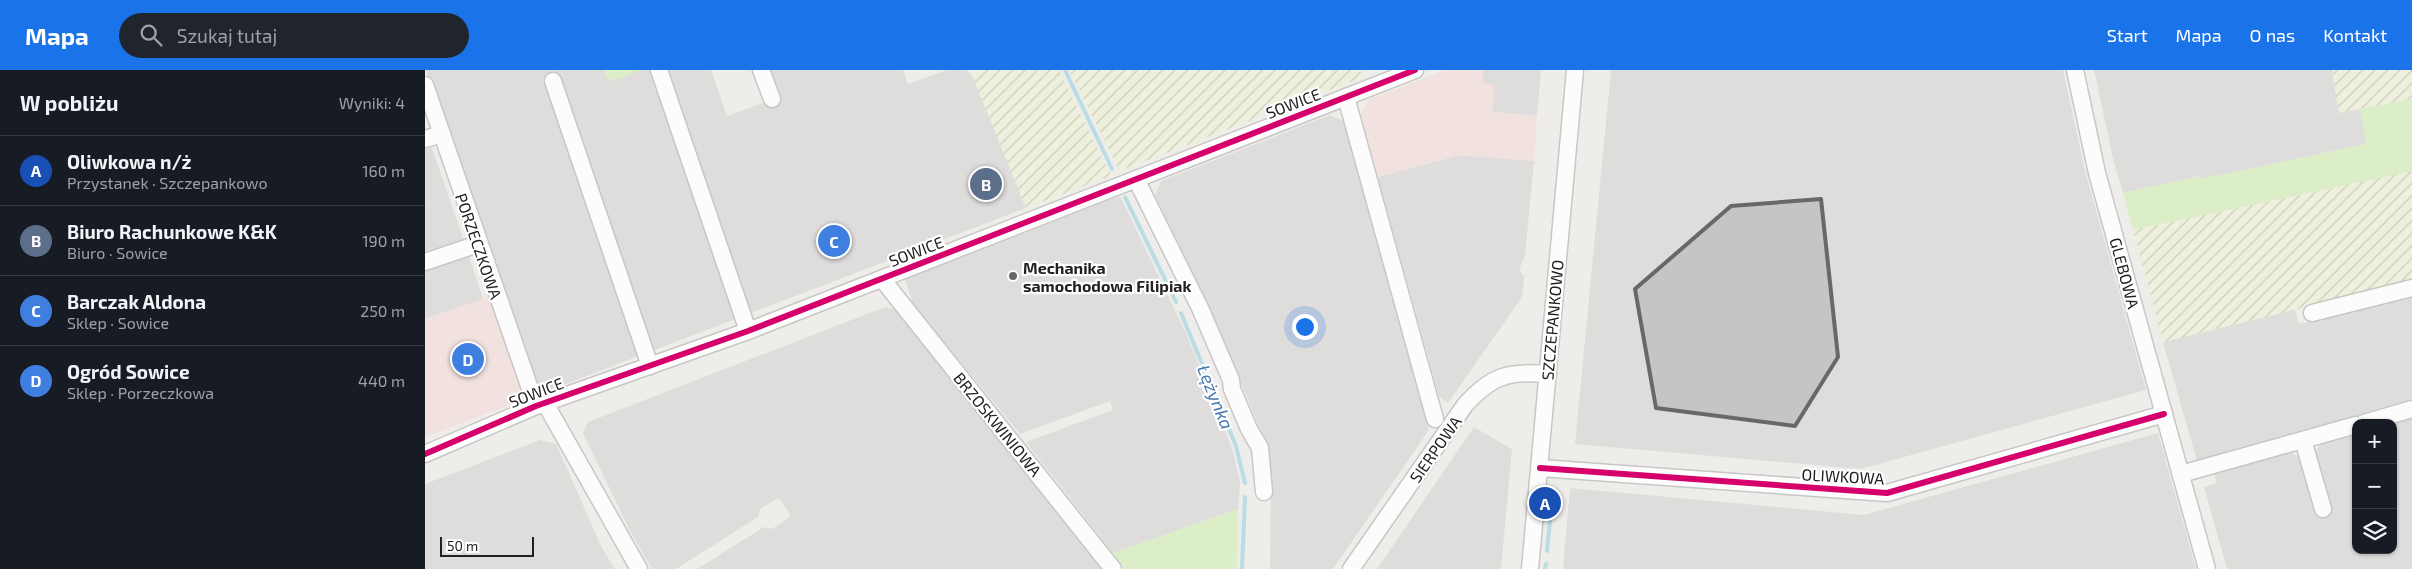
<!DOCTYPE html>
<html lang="pl">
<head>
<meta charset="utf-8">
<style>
  :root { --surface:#171b24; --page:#20242c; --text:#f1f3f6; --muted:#9ea1a6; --line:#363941; --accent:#1a73e8 }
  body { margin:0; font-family:"Exo 2",sans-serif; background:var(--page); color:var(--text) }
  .controls { position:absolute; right:15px; bottom:15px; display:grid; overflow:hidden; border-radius:10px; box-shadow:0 1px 4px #0004 }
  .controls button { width:45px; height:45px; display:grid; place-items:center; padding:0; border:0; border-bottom:1px solid var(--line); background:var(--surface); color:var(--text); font:25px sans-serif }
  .scale { position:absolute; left:15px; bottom:12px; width:94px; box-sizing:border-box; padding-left:5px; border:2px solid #212121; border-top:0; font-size:14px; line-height:18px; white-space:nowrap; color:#212121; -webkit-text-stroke:4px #fff; paint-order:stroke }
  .you { position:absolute; left:879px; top:256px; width:18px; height:18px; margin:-12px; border:4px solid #fff; border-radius:50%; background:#1a73e8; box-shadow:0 0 0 8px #1a73e833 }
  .badge { display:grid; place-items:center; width:32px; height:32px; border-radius:50%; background:var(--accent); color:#fff; font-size:16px; font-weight:700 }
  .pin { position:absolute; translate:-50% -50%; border:2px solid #fff; box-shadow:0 1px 5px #0006 }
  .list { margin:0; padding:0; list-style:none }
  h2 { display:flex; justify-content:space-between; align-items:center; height:65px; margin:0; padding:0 20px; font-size:21px }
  h2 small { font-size:16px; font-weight:400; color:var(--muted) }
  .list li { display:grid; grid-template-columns:32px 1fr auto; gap:15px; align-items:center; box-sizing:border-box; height:70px; padding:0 20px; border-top:1px solid var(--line) }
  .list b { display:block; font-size:19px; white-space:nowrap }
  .list p { margin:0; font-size:16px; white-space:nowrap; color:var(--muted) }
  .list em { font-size:16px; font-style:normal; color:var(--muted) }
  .icon { flex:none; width:28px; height:28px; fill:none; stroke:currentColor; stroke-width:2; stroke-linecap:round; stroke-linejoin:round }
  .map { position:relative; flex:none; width:1987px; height:499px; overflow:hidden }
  header { display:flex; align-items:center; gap:30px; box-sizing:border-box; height:70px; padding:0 25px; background:var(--accent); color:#fff }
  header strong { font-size:24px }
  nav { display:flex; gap:28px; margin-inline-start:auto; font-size:18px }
  .search { width:350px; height:45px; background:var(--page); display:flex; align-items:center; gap:12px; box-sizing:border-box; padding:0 18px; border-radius:28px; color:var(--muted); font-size:19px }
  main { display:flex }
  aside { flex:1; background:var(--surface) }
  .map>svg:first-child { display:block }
  .residential { fill:#dedddb }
  .commercial { fill:#f1e1df }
  .farmland { fill:url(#farmland-furrows) }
  .grass { fill:#dceec7 }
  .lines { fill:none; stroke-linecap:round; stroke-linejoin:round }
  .stream { stroke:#bbdce4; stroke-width:4 }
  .minor-casing { stroke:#c8c7c6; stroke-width:19 }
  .minor { stroke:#fdfcfc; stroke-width:16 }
  .cycleway-casing { stroke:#fff; stroke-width:9 }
  .cycleway { stroke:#d6006c; stroke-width:6 }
  .marked { fill:#696867; fill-opacity:0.2; stroke:#696867; stroke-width:4; stroke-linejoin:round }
  .poi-dot { fill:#696867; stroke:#fff; stroke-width:2 }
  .labels { text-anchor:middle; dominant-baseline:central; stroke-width:4.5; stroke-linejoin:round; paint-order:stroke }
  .street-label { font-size:16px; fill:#212121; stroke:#fff }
  .poi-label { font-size:16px; font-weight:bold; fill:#212121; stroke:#fff; text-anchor:start }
  .water-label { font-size:18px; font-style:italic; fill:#437ab0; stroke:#fff }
</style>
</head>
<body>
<header>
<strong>Mapa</strong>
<div class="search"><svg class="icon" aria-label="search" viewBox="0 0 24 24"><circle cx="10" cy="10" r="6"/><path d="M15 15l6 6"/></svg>Szukaj tutaj</div>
<nav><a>Start</a><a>Mapa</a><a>O nas</a><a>Kontakt</a></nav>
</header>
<main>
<aside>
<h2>W pobliżu<small>Wyniki: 4</small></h2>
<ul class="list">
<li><span class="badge" style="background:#1a4fb4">A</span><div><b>Oliwkowa n/ż</b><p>Przystanek · Szczepankowo</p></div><em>160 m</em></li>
<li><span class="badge" style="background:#5c6f8a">B</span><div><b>Biuro Rachunkowe K&amp;K</b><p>Biuro · Sowice</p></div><em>190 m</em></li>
<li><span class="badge" style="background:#3f7fe0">C</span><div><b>Barczak Aldona</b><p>Sklep · Sowice</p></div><em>250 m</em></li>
<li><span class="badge" style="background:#3f7fe0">D</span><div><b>Ogród Sowice</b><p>Sklep · Porzeczkowa</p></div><em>440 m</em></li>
</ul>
</aside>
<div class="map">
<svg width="1987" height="499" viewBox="0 0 1987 499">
  <defs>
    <pattern id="farmland-furrows" width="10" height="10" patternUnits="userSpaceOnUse" patternTransform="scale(1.25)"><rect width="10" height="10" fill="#efefdd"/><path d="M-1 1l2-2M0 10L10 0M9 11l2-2" fill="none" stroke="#cdcdbd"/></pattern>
  </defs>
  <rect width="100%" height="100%" fill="#efedea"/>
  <!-- residential -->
  <g class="residential">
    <polygon points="1,0 228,0 313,248 112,325"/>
    <polygon points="242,0 286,0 302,46 355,27 347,3 341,0 478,0 483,14 522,0 542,0 547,5 601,138 323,244"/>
    <polygon points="1058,0 1116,0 1112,46 1067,42 1068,36 1058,13"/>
    <polygon points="1186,0 1638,0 1660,101 1721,320 1436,399 1150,374"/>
    <polygon points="1669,0 1907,0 1914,42 1935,39 1942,74 1776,109 1775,106 1698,123 1688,89"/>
    <polygon points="905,45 918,51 1004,360 908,499 845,499 846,408 842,375 790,251 730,125 736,111"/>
    <polygon points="2,76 7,78 39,171 0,186 0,77"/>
    <polygon points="1034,85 1109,91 1100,185 1094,200 1099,206 1097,227 1023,333 1014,326 953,107"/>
    <polygon points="695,126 761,263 808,381 815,412 813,439 688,483 601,372 688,340 685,331 595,364 488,234 480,209"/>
    <polygon points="43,183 58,229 0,249 0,198"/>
    <polygon points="1987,226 1987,331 1772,391 1738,272 1870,239 1874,254"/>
    <polygon points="460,237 475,241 679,499 272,499 339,457 347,459 366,446 354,428 335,439 333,447 251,499 227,499 205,461 158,363 163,352"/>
    <polygon points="1987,347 1987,499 1802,499 1779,417 1792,413 1789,402 1864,381 1875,388 1892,445 1906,442 1890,384 1896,372 1931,363 1931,480 1968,480 1968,353"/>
    <polygon points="1049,357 1087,379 1076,499 952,499"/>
    <polygon points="1733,363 1771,499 1138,499 1145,418 1439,445"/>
    <polygon points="115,370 131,374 177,478 190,499 0,499 0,414"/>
  </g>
  <!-- commercial -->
  <g class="commercial">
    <polygon points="1020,0 1058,0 1058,13 1070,15 1067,42 1112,46 1109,91 1034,85 953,107 936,45 943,30"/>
    <polygon points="64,227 100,329 0,367 0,249"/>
  </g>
  <!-- farmland -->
  <g class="farmland">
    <polygon points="559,0 634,0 686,106 601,138 547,5"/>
    <polygon points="644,0 935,0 938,7 695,101"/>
    <polygon points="1907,0 1987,0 1987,29 1914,43"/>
    <polygon points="1987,101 1987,211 1738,272 1708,160"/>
  </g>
  <!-- grass -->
  <g class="grass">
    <polygon points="179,0 213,0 214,1 187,11 185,8 182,9"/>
    <polygon points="1987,29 1987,101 1708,160 1698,123 1775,106 1776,109 1941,74 1935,39"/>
    <polygon points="813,439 812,499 700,499 688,483"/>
  </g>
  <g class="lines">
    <!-- stream -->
    <g class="stream">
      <polyline points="640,0 687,99"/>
      <polyline points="700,127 751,232"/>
      <polyline points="756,243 811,376 820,413"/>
      <polyline points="1122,481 1125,451"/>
      <polyline points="817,499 820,427"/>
      <polyline points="1120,499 1121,494"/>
    </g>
    <defs>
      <g id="minor">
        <polyline points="234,0 323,261"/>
        <polyline points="336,0 347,29"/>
        <polyline points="1650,0 1672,103 1782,499"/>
        <polyline points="128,11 225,296"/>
        <polyline points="0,15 111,336"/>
        <polyline points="921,27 1010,349"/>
        <polyline points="0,69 17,64"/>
        <polyline points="711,109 775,238 806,310 807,319 824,359 835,378 839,422"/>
        <polyline points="0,192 53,174"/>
        <polyline points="457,209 688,499"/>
        <polyline points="1887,243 1987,218"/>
        <polyline points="120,333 214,499"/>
        <polyline points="1939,353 1987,339"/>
        <polyline points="1878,370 1898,439"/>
        <polyline points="0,384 111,336 323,261 990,0"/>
        <polyline points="1115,398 1462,423 1739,344"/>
        <polyline points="1756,404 1931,355"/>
        <path d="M926,499L1040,335C1067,305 1084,301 1123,304"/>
        <polyline points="1105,499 1150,0"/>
      </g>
    </defs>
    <!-- minor casing -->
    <use href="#minor" class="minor-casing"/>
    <!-- minor -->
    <use href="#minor" class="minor"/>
    <defs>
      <g id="cycleway">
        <polyline points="0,384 111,336 323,261 990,0"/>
        <polyline points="1115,398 1462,423 1739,344"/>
      </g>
    </defs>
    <!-- cycleway casing -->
    <use href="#cycleway" class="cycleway-casing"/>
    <!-- cycleway -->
    <use href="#cycleway" class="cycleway"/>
  </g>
  <!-- marked area -->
  <path class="marked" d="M1396,129L1413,287L1370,356L1231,338L1210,219L1306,136Z"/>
  <!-- markers -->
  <circle class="poi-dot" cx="588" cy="206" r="5"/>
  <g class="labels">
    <!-- street labels -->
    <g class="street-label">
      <text transform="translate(868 33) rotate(-21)">SOWICE</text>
      <text transform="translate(54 176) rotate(71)">PORZECZKOWA</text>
      <text transform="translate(491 181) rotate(-21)">SOWICE</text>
      <text transform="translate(1700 203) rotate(75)">GLEBOWA</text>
      <text transform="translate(1127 250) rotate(-85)">SZCZEPANKOWO</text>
      <text transform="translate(111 322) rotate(-21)">SOWICE</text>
      <text transform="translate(573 354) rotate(51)">BRZOSKWINIOWA</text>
      <text transform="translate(1010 379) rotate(-55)">SIERPOWA</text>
      <text transform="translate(1418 406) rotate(3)">OLIWKOWA</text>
    </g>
    <!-- poi labels -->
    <g class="poi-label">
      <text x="598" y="197">Mechanika<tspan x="598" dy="18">samochodowa Filipiak</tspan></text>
    </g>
    <!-- water labels -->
    <g class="water-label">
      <text transform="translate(791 327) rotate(68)">Łężynka</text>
    </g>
  </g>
</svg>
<div class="controls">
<button>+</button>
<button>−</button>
<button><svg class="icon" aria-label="layers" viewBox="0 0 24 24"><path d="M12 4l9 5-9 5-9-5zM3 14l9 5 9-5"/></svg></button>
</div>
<div class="scale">50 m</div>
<div class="you"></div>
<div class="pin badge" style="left:1120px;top:433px;background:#1a4fb4">A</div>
<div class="pin badge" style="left:561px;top:114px;background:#5c6f8a">B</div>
<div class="pin badge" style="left:409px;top:171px;background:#3f7fe0">C</div>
<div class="pin badge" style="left:43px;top:289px;background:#3f7fe0">D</div>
</div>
</main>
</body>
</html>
